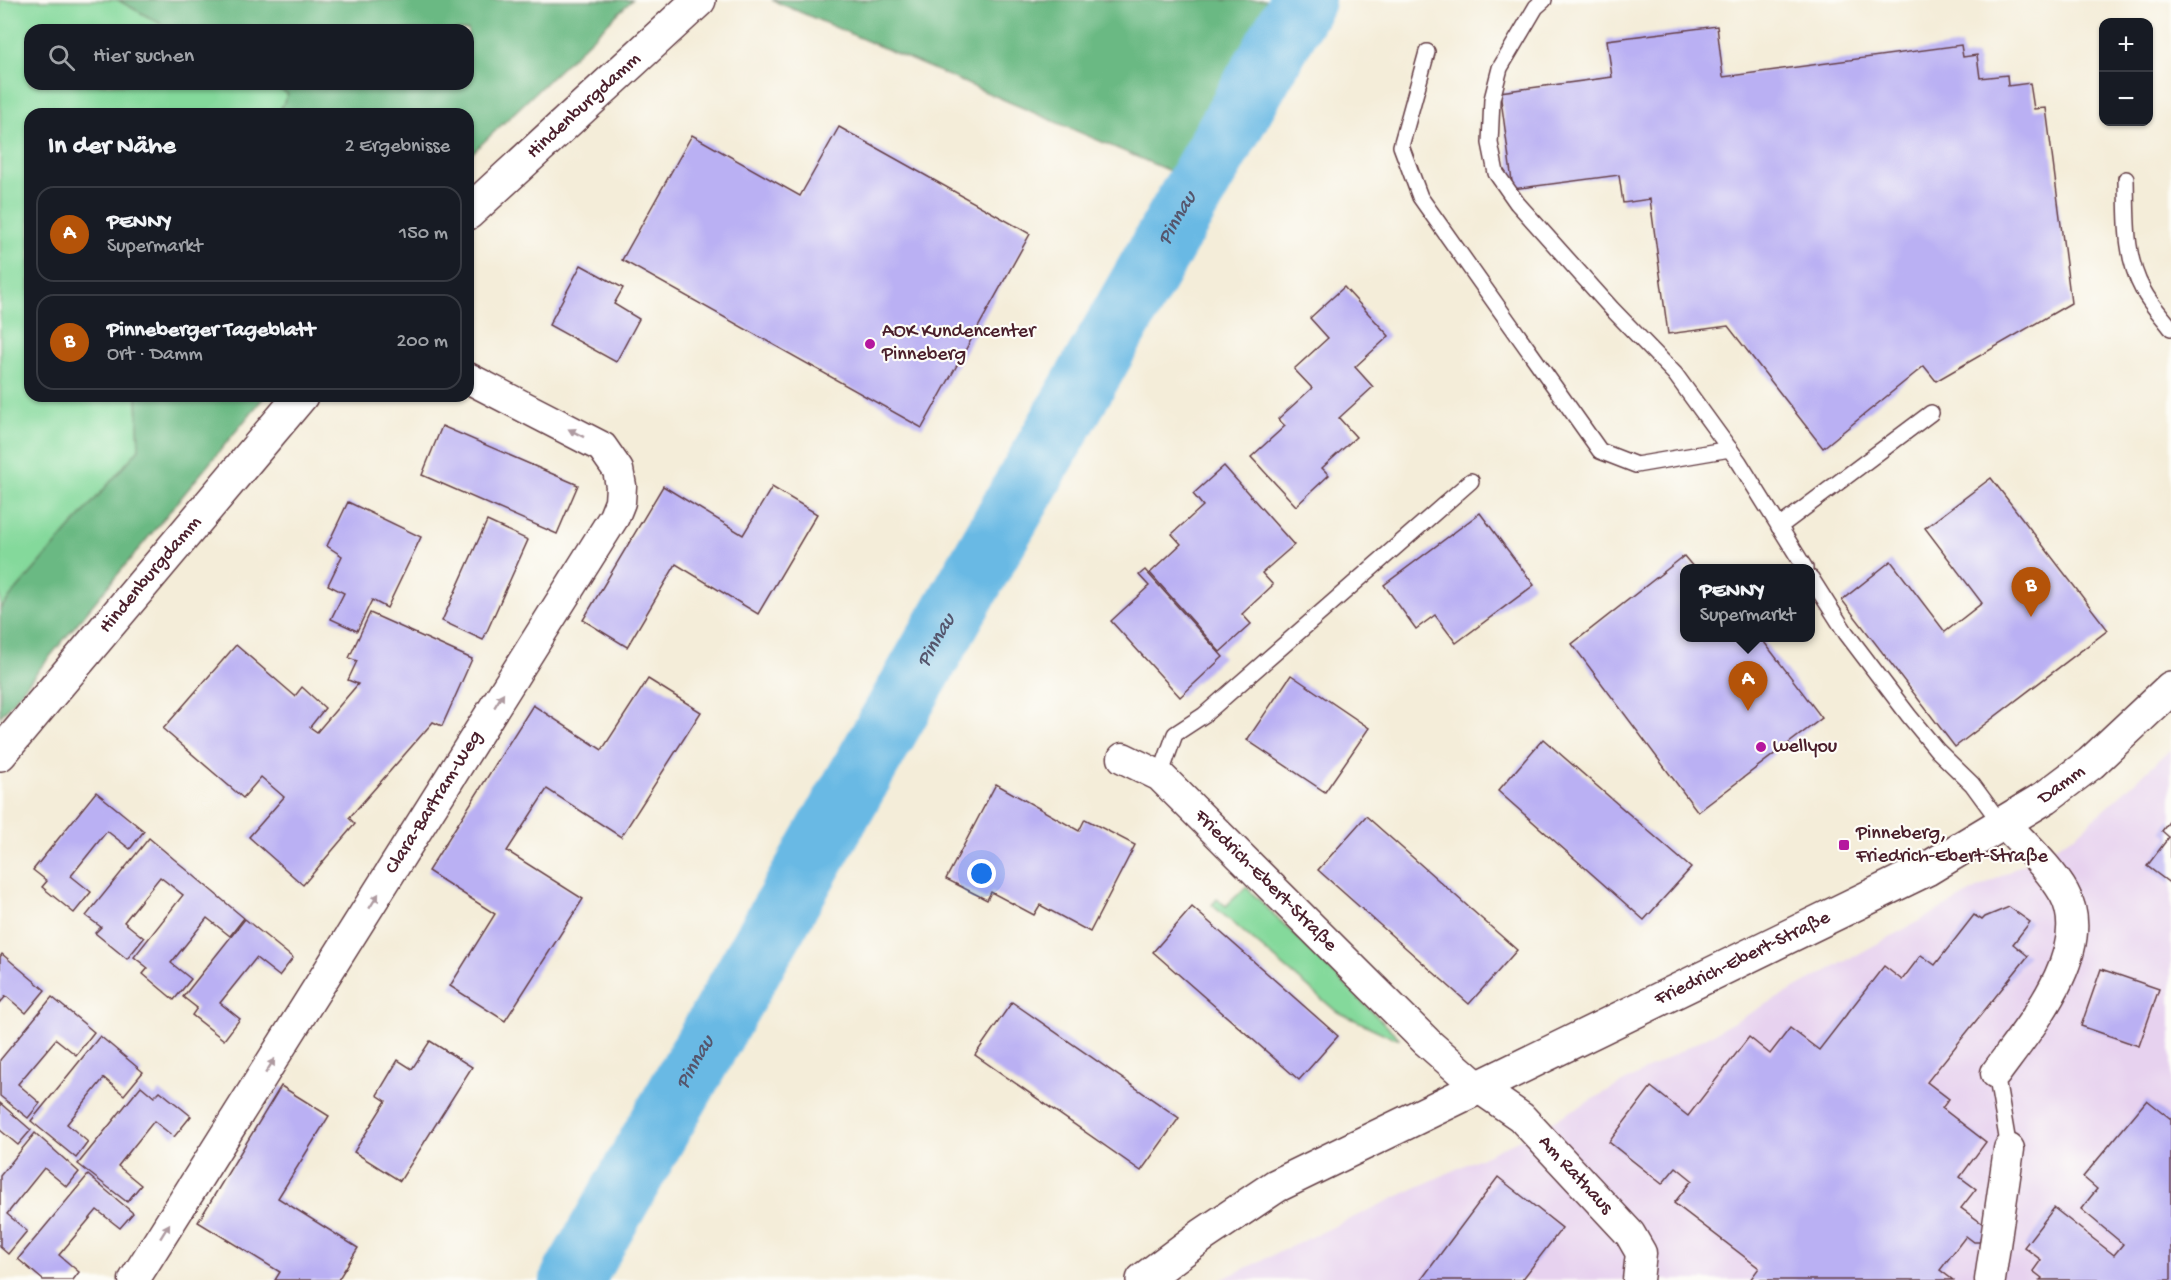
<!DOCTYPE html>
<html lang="de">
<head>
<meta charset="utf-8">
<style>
  :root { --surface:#171b24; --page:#20242c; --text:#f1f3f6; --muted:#9ea1a6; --line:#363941; --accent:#b45309 }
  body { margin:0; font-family:"Gochi Hand",sans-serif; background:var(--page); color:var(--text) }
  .controls { position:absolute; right:18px; top:18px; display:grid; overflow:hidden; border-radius:12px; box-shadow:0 2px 4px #0004 }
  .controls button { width:54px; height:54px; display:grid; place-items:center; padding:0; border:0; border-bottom:2px solid var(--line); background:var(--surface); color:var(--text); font:30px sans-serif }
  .you { position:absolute; left:982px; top:874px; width:21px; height:21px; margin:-15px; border:4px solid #fff; border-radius:50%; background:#1a73e8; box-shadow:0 0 0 9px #1a73e833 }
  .badge { display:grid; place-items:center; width:39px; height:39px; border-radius:50%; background:var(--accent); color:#fff; font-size:20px; font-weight:700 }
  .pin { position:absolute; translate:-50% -50px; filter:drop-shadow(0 2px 3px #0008) }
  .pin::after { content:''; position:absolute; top:32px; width:21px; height:18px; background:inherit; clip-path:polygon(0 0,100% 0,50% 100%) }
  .popup { position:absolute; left:1680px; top:564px; width:135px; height:78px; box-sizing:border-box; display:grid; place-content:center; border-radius:12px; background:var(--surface); filter:drop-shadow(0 2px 4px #0005); font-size:20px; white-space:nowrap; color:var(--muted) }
  .popup b { font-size:22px; color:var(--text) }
  .popup::after { content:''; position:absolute; left:50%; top:100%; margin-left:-12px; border:12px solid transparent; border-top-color:var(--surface) }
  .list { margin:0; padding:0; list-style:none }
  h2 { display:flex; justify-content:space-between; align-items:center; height:78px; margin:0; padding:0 24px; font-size:26px }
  h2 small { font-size:20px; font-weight:400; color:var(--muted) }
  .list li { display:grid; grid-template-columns:39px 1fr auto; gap:18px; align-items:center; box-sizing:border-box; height:96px; margin:0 12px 12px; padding:0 12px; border:2px solid var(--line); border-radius:18px }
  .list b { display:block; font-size:22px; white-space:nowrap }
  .list p { margin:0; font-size:20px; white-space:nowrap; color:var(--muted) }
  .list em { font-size:20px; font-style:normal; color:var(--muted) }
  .icon { flex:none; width:33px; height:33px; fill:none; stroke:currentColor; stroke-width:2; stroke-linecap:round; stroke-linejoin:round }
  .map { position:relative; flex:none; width:2171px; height:1280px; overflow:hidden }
  .search { position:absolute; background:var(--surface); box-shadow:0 2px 4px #0004; left:24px; top:24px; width:450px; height:66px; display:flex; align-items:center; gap:15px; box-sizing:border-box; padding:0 21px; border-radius:18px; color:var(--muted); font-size:22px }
  .panel { position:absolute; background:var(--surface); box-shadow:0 2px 4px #0004; left:24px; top:108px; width:450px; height:294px; border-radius:18px }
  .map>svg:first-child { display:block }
  .built { fill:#e7d2ef }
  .green { fill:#84d99b; stroke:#677c63; stroke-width:1.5 }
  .forest { fill:#6bb983; stroke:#5a6c57; stroke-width:1.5 }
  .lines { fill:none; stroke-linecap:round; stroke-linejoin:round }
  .river { stroke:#69b9e4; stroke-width:64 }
  .building { fill:#bab0f3 }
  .lane-casing { stroke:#643e45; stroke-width:18 }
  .street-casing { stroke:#643e45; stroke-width:33 }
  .secondary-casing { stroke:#643e45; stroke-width:36 }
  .lane { stroke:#fff; stroke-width:15 }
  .street { stroke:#fff; stroke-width:30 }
  .secondary { stroke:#fff; stroke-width:33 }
  .oneway { fill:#ae9aa0 }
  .poi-dot { fill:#b5179e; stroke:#fdfcf7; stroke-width:2 }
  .labels { text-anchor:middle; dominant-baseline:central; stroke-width:4.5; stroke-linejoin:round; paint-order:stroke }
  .street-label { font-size:20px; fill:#4a1f2b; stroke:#fdfcf7 }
  .poi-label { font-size:20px; fill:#4a1f2b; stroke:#fdfcf7; text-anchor:start }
  .water-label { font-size:21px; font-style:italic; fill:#55556c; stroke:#fdfcf7 }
</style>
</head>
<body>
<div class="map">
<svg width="2171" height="1280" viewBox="0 0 2171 1280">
  <rect width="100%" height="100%" fill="#fdfcf7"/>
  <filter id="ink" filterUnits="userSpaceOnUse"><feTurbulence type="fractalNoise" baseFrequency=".0167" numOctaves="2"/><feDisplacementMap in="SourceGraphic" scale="12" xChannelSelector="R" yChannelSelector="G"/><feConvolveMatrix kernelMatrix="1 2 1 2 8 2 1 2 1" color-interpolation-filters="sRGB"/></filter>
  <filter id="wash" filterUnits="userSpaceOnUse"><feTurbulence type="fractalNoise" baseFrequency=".008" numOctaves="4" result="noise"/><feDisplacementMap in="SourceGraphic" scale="24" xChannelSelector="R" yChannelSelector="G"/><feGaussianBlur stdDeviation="1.35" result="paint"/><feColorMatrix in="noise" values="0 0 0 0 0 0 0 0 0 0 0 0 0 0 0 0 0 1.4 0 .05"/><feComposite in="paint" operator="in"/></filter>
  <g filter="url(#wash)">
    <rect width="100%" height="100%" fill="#f4edd9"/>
    <!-- built -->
    <polygon class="built" points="2171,749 2171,1280 1220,1280 1518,1140 2076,835"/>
    <!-- green -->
    <g class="green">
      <polygon points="0,0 118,0 172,30 30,30 30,84 270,84 288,94 278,114 30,114 30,396 137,396 139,449 0,609"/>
      <polygon points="1246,887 1399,1038 1393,1038 1336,1011 1212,905 1217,899 1226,906"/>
    </g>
    <!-- forest -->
    <g class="forest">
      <polygon points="118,0 632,0 468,157 468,114 278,114 288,94 270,84 468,84 468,30 172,30"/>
      <polygon points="772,0 1287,0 1179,175"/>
      <polygon points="137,396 265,396 0,717 0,609 139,449"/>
    </g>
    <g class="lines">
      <!-- river -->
      <path class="river" id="s1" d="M572,1280L1303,0"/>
    </g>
    <g id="blocks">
      <!-- building -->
      <g class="building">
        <polygon points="1717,26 1723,77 1961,45 1963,57 1977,55 1980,78 2007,75 2008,86 2030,83 2034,109 2046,108 2071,303 1936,381 1924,366 1823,448 1728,326 1668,334 1650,199 1623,203 1619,175 1513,189 1500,92 1612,77 1607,40"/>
        <polygon points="839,127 1030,234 922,428 622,260 692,135 800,196"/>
        <polygon points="581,265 623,288 614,304 639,319 616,362 549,325"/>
        <polygon points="1344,287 1389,336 1355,367 1373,387 1339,418 1356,437 1322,468 1329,475 1296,506 1251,457 1285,426 1278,419 1312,388 1294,369 1328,338 1310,318"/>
        <polygon points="442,426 578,485 557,534 422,475"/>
        <polygon points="1224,466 1294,545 1262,573 1273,585 1242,614 1251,624 1220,652 1150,573 1181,544 1172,534 1203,506 1193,494"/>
        <polygon points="1991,478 2108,630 1955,747 1842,600 1891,561 1945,632 1982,603 1925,528"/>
        <polygon points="663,486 743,535 772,487 817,514 758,614 676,564 627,647 583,620"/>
        <polygon points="348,502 421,537 387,608 372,600 357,631 331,619 344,593 328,585 342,556 327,546"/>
        <polygon points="1480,513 1534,585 1456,643 1435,615 1416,629 1384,585"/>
        <polygon points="487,521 528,540 483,640 442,621"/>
        <polygon points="1684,556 1694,568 1685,568 1685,638 1746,638 1752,644 1761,638 1822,718 1698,812 1572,644"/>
        <polygon points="1145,570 1223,657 1180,697 1111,621 1149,586 1139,575"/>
        <polygon points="370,613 472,659 442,726 433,722 349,818 355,824 303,885 249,837 284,797 261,777 243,798 163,729 236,645 295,696 302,687 325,708 310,727 317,732 358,684 348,680 357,661 349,658"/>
        <polygon points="1291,675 1369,728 1325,792 1247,740"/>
        <polygon points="648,679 701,712 621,837 547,789 507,851 583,899 505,1021 450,986 495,914 428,871 533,705 602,750"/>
        <polygon points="1543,739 1691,868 1644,920 1498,791"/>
        <polygon points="996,784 1079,831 1085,819 1135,845 1090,932 1040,905 1034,915 991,892 987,900 946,879"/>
        <polygon points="96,792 144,831 130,849 107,831 71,876 91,892 74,913 42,887 47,881 33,870"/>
        <polygon points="1366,816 1517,950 1469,1004 1318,870"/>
        <polygon points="2171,819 2171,884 2147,866 2169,837 2162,831"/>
        <polygon points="149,838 244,918 230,936 207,918 171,963 191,979 174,1000 143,974 148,968 134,957 183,895 160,877 124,922 144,938 127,959 95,933 101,927 86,916"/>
        <polygon points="1192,907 1338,1036 1299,1080 1153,952"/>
        <polygon points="2009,907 2030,922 2013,944 2028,956 1927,1082 1949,1099 1942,1108 1986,1142 1960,1177 1976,1189 1961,1208 1987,1227 1989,1242 1974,1242 1966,1236 1940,1270 1953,1280 1750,1280 1759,1268 1674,1203 1692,1180 1676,1167 1662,1184 1609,1142 1651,1087 1688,1116 1749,1037 1770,1054 1790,1028 1819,1050 1884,966 1902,980 1921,955 1935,965 1974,915 1982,920 1985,917"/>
        <polygon points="245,919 293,958 279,976 256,958 220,1003 240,1019 224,1040 192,1015 197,1008 183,997"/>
        <polygon points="2,954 45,990 26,1013 6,996 0,1003 0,957"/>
        <polygon points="2101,969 2159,989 2139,1046 2081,1026"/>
        <polygon points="52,997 94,1032 76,1055 56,1039 18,1084 40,1103 28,1118 0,1096 0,1060"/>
        <polygon points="1012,1002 1179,1118 1141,1171 975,1055"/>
        <polygon points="100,1036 143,1072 124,1095 104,1078 67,1124 88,1142 76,1158 31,1121"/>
        <polygon points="430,1041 472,1067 400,1181 354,1152 386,1101 377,1095 398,1060 412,1069"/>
        <polygon points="141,1086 154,1097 160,1091 191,1116 174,1137 154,1121 118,1166 141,1185 127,1202 78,1164"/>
        <polygon points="281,1086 329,1116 278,1198 358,1248 338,1280 275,1280 280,1272 198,1222"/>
        <polygon points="2147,1100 2171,1119 2171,1280 2040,1280 2042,1278 2033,1271 2041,1260 2024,1247 2054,1208 2114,1255 2123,1244 2081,1209 2097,1189 2083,1177"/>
        <polygon points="0,1103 31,1130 18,1145 0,1130"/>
        <polygon points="35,1133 79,1172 67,1187 44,1168 7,1214 27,1231 8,1254 0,1247 0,1176"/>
        <polygon points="88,1175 133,1213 120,1228 97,1210 59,1255 79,1272 73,1280 43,1280 18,1259"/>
        <polygon points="1498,1177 1562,1228 1522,1280 1421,1280"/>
      </g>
    </g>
  </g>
  <g filter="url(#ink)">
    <use href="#blocks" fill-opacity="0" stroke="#643e45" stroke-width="1.5"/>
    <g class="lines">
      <defs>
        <g id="lane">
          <polyline points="1544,0 1536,7 1500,68 1492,99 1490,143 1496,173 1517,203 1612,309 1675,374 1739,462 1805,568"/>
          <polyline points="1427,52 1401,146 1420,197 1600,451 1636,465 1730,449"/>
          <path d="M2126,179C2127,216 2124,256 2143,290C2150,304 2162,316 2171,328"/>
          <polyline points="1779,527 1931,413"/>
          <polyline points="1811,578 1846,633 1909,716 1937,750 1972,784 2002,825"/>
          <polyline points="1160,776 1175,734 1204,715 1471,481"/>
          <polyline points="1996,1073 2009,1149"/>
        </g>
        <g id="street">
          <path id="s2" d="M1123,758L1160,776L1427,1042L1479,1088L1521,1117L1630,1234L1641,1253L1638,1280"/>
          <path d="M1996,1073C2027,1030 2096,950 2064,893C2049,867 2025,846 2005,824"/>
          <path id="s3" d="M134,1280L614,517L620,502L621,486L618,470L602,447L468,378"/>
          <polyline points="1990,1280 2009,1149"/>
        </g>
        <g id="secondary">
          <path id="s4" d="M468,213L699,0"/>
          <path id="s5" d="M0,754L301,396"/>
          <path id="s6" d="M1143,1280L1203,1235L1276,1186L1927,869L2046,797L2091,763L2171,688"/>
        </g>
      </defs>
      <!-- lane casing -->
      <use href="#lane" class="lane-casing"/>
      <!-- street casing -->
      <use href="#street" class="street-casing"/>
      <!-- secondary casing -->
      <use href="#secondary" class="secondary-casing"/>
      <!-- lane -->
      <use href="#lane" class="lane"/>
      <!-- street -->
      <use href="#street" class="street"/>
      <!-- secondary -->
      <use href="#secondary" class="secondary"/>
    </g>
    <!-- one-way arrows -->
    <defs><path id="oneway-solid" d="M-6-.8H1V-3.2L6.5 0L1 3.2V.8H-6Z" transform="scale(1.5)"/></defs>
    <g class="oneway">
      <use href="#oneway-solid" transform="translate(576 433) rotate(-153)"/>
      <use href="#oneway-solid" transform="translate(499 700) rotate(-58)"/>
      <use href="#oneway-solid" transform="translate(374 901) rotate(-58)"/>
      <use href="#oneway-solid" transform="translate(270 1066) rotate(-58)"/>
      <use href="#oneway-solid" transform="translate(165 1231) rotate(-58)"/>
    </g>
  </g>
  <!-- markers -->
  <g class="poi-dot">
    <circle cx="870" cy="344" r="6"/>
    <circle cx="1761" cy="747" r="6"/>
    <rect x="1838" y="839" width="12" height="12" rx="3"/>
  </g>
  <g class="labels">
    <!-- street labels -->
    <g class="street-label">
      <text stroke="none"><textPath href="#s4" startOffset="158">Hindenburgdamm</textPath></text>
      <text stroke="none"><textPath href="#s5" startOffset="234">Hindenburgdamm</textPath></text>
      <text stroke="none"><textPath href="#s6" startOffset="1046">Damm</textPath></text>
      <text stroke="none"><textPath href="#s3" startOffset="564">Clara-Bartram-Weg</textPath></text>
      <text stroke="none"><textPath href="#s2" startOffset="190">Friedrich-Ebert-Straße</textPath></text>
      <text stroke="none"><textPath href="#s6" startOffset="682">Friedrich-Ebert-Straße</textPath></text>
      <text stroke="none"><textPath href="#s2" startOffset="618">Am Rathaus</textPath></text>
    </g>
    <!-- poi labels -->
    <g class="poi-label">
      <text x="882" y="332">AOK Kundencenter<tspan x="882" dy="23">Pinneberg</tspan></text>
      <text x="1773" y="747">wellyou</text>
      <text x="1856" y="834">Pinneberg,<tspan x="1856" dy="23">Friedrich-Ebert-Straße</tspan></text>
    </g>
    <!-- water labels -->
    <g class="water-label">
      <text stroke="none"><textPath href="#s1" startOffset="1222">Pinnau</textPath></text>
      <text stroke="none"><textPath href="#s1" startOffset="736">Pinnau</textPath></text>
      <text stroke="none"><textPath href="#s1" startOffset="250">Pinnau</textPath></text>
    </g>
  </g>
</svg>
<div class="controls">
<button>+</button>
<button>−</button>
</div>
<div class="you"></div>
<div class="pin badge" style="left:1748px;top:711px">A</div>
<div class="popup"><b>PENNY</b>Supermarkt</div>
<div class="pin badge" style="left:2031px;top:617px">B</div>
<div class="search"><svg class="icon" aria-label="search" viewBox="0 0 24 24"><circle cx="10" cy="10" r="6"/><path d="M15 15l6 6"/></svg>Hier suchen</div>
<section class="panel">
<h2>In der Nähe<small>2 Ergebnisse</small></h2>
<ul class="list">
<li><span class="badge">A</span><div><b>PENNY</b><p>Supermarkt</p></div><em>150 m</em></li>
<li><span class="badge">B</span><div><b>Pinneberger Tageblatt</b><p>Ort · Damm</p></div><em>200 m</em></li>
</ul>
</section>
</div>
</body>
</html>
